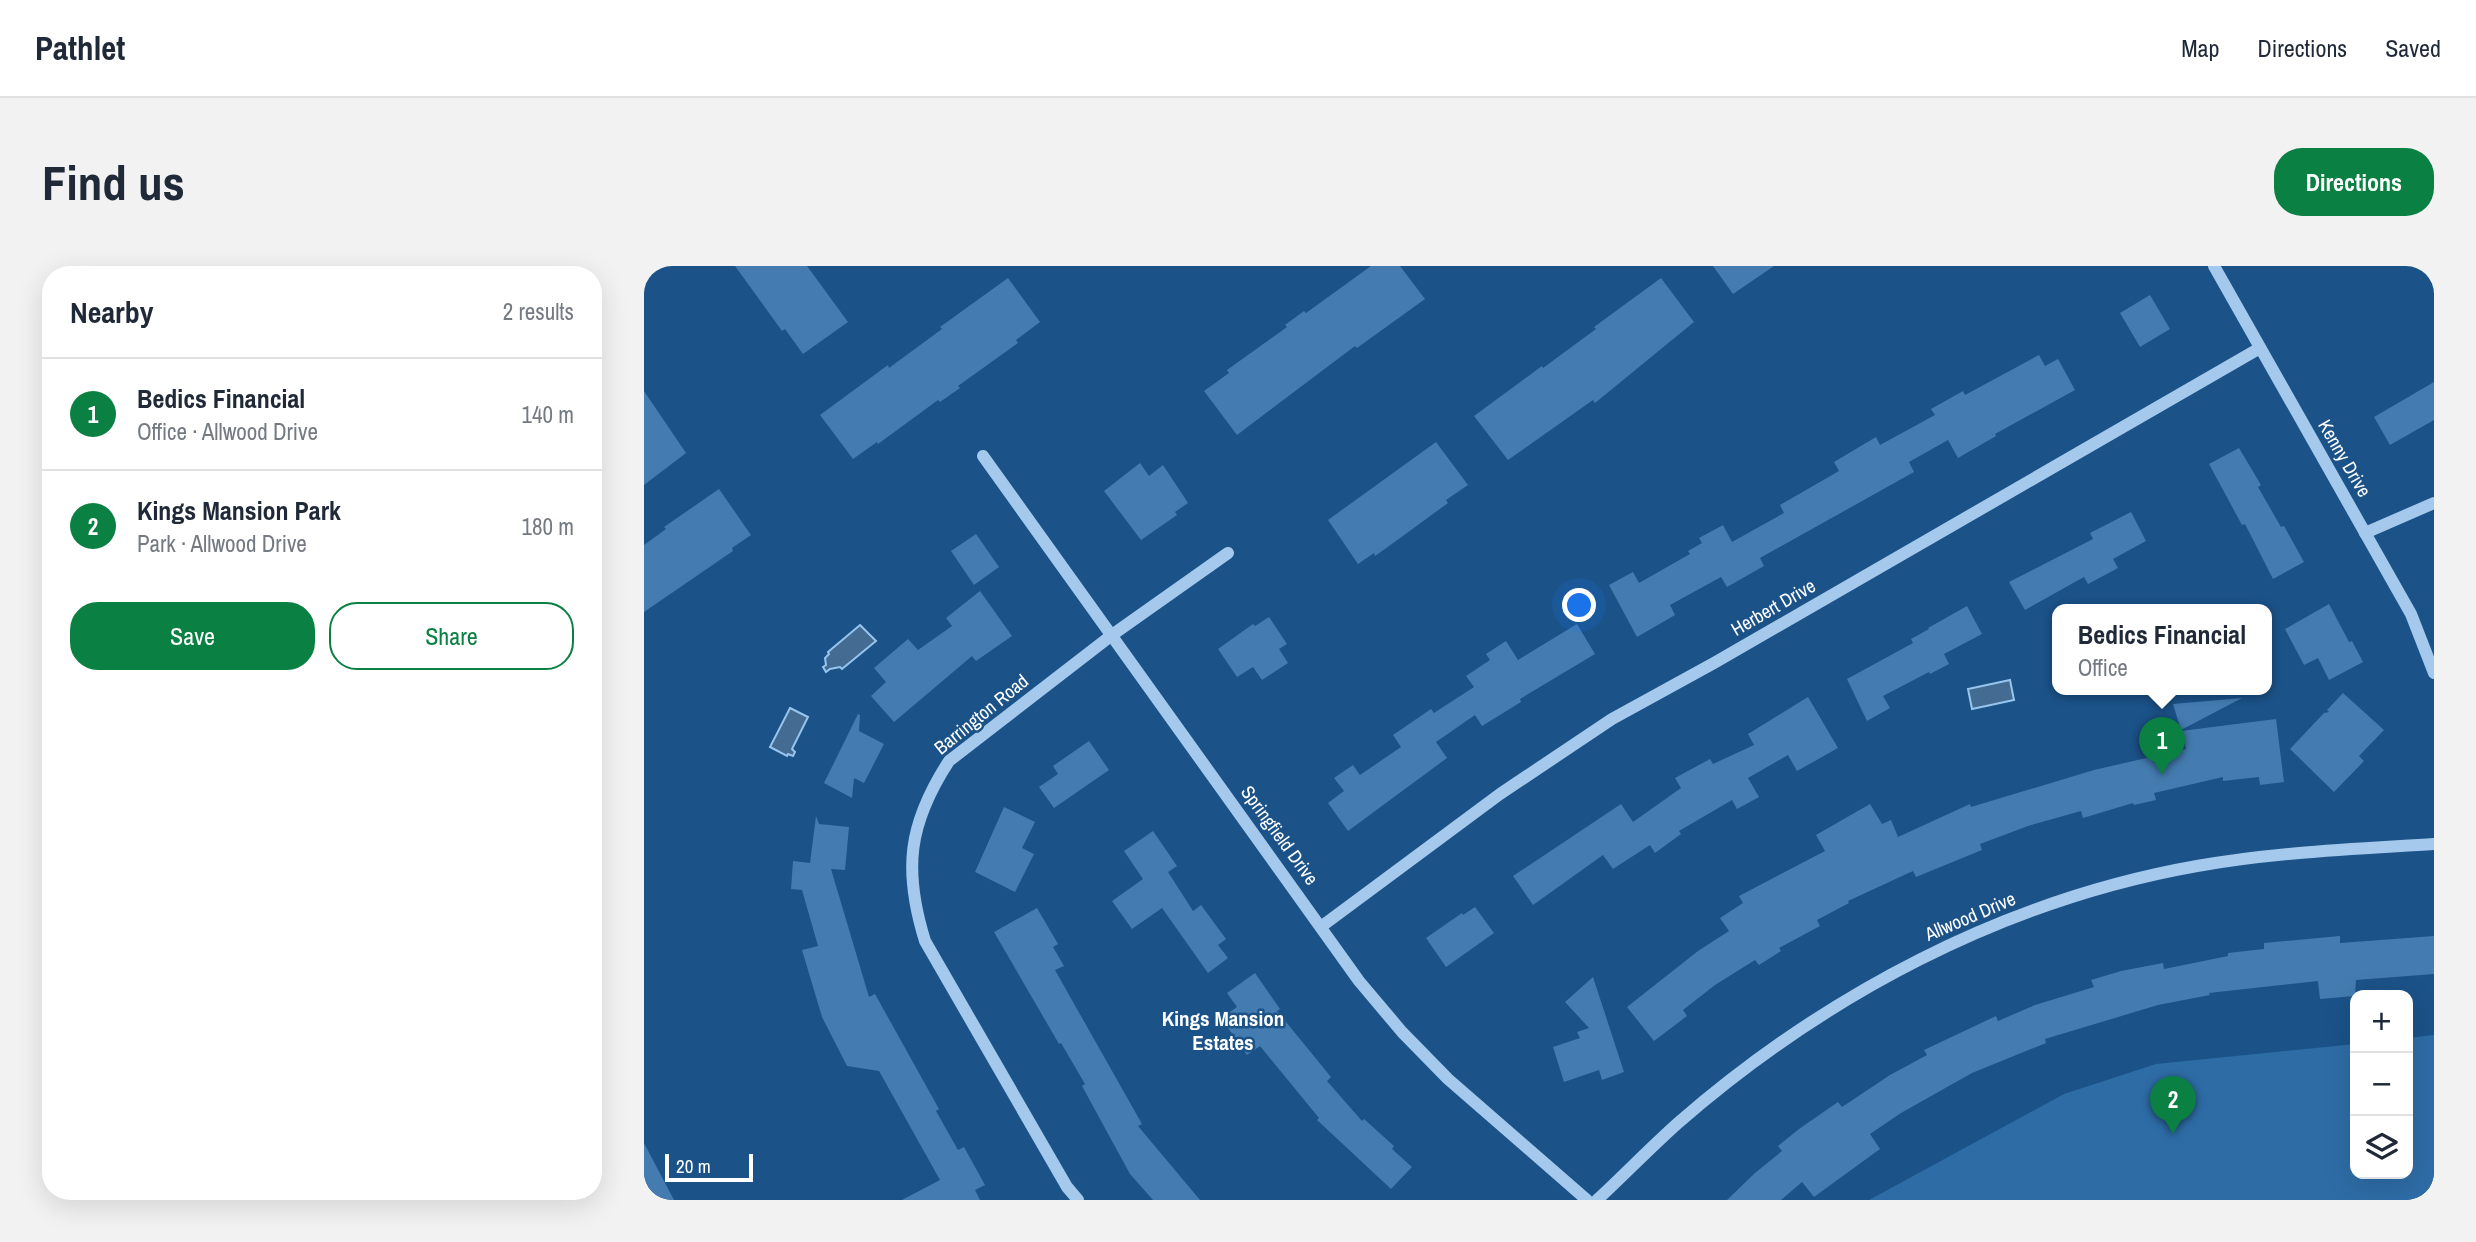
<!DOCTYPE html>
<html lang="en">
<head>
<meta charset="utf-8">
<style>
  :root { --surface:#fff; --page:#f2f2f3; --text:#1f2937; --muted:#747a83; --line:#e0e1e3; --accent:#0b8043 }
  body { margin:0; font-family:"Archivo Narrow",sans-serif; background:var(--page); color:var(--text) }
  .controls { position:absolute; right:21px; bottom:21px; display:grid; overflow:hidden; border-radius:14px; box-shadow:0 7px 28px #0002 }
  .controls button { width:63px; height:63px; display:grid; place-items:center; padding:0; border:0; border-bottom:2px solid var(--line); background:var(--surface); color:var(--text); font:35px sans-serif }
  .scale { position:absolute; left:21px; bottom:18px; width:88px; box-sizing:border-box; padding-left:7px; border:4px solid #fff; border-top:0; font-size:19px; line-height:24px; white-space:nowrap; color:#fff; -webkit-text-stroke:5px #1b5288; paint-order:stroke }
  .you { position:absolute; left:936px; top:340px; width:24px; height:24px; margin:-18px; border:5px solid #fff; border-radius:50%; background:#1a73e8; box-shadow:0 0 0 10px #1a73e833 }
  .badge { display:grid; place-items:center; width:46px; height:46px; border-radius:50%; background:var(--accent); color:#fff; font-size:23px; font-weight:700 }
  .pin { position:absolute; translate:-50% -58px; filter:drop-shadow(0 2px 4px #0008) }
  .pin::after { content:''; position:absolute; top:37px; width:24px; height:21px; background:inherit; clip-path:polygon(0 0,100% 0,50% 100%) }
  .popup { position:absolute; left:1408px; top:338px; width:220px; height:91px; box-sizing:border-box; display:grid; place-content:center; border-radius:14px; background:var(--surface); filter:drop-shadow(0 2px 5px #0005); font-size:23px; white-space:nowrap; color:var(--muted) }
  .popup b { font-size:26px; color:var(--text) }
  .popup::after { content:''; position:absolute; left:50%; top:100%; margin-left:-14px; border:14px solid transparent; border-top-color:var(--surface) }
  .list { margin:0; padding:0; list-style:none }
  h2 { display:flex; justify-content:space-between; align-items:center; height:91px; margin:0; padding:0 28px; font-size:30px }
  h2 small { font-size:23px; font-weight:400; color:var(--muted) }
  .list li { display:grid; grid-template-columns:46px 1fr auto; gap:21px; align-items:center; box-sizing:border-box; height:112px; padding:0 28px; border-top:2px solid var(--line) }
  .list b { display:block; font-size:26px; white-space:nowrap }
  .list p { margin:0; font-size:23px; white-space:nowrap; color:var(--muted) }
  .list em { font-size:23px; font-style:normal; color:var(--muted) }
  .actions { display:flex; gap:14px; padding:21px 28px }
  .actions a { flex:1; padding:16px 0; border:2px solid var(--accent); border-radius:28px; text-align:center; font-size:24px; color:var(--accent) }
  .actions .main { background:var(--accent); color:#fff }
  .icon { flex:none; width:38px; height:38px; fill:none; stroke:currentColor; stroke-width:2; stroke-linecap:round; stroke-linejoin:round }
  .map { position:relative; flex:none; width:1790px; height:934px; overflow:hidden; border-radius:28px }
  header { display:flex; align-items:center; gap:42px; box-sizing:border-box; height:98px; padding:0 35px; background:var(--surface); border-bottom:2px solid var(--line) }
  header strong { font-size:33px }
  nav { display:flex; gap:38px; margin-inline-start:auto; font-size:24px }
  .intro { display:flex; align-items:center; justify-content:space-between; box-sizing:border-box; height:168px; padding:0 42px }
  h1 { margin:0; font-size:49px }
  .button { padding:18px 32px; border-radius:28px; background:var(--accent); color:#fff; font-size:24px; font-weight:700 }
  main { display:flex; gap:42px; padding:0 42px }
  aside { flex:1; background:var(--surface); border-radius:28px; box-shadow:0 7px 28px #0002 }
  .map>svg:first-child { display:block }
  .green { fill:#2e6ca6 }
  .water { fill:#446c93; stroke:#97c5ee; stroke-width:2 }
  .building { fill:#447cb1 }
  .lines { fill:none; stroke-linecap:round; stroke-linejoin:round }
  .minor { stroke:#a4c9ec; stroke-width:12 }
  .labels { text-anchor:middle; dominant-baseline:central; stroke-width:5; stroke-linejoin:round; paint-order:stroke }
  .street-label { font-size:19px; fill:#fff; stroke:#1b5288 }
  .neighbourhood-label { font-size:21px; font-weight:bold; fill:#fff; stroke:#1b5288 }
</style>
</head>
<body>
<header>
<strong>Pathlet</strong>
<nav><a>Map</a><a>Directions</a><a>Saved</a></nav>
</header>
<div class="intro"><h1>Find us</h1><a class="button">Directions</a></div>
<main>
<aside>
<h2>Nearby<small>2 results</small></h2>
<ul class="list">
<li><span class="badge">1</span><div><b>Bedics Financial</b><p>Office · Allwood Drive</p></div><em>140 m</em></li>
<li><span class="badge">2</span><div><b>Kings Mansion Park</b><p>Park · Allwood Drive</p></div><em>180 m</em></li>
</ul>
<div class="actions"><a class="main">Save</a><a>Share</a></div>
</aside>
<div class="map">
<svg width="1790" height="934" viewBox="0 0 1790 934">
  <rect width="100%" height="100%" fill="#1b5288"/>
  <!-- green -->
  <polygon class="green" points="1790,769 1790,934 1225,934 1420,828 1512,798 1711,778 1711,908 1764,908 1764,772"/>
  <!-- water -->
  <g class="water">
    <polygon points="216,359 232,375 198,403 196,401 186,403 182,406 179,401 182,399 181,392 185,388 184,386"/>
    <polygon points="1366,414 1370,434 1328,443 1324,423"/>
    <polygon points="146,442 164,451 148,483 151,486 149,490 144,488 143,490 126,481"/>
  </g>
  <!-- building -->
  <g class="building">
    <polygon points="91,0 163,0 204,56 159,88 141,63 138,65"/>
    <polygon points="727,0 756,0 781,33 713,82 711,80 593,169 560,125 585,107 583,104 643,61 641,59 660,45 662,47"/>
    <polygon points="1069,0 1130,0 1089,28"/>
    <polygon points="364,12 396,56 372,74 374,77 314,120 316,122 296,136 294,134 234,178 233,176 209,193 176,149 244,99 245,102 298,63 296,61"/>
    <polygon points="1017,12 1050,56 951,137 949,134 864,194 830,150 898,100 899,102 952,63 950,61"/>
    <polygon points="1506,29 1526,63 1496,81 1476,47"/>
    <polygon points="1395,89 1401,100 1414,93 1431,124 1351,168 1352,170 1314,192 1304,174 1265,196 1270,206 1116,292 1120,300 1083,321 1077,311 1026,339 1031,349 993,371 965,319 989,306 995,317 1046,288 1044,285 1058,277 1055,272 1079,259 1088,276 1140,247 1136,239 1195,205 1190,196 1232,171 1236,179 1291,149 1287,143 1319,125 1321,129"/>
    <polygon points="1790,116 1790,154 1746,179 1730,151"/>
    <polygon points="0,125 42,187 0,219"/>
    <polygon points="792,176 824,219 802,234 804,237 752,275 731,290 730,287 714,298 684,254"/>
    <polygon points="1595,182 1617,219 1614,221 1637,261 1640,260 1660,296 1629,313 1601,258 1598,259 1565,198"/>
    <polygon points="496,197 505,210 519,199 544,237 531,246 533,249 497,274 460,225"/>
    <polygon points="75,223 107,269 88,282 89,285 0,346 0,279 22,263 20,261"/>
    <polygon points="1487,246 1502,275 1469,293 1474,302 1444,318 1440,311 1381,344 1365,316 1449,273 1446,267"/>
    <polygon points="332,268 355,301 330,319 307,285"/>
    <polygon points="336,325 368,370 332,395 328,390 250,456 227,430 242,416 230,402 264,373 274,384 308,360 302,352"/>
    <polygon points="1685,338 1705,376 1708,375 1719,396 1685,414 1674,392 1660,399 1641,363"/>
    <polygon points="1323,340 1338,368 1300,388 1305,398 1286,408 1285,406 1239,430 1246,442 1223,455 1203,413 1269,377 1267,373 1285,363 1284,362"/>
    <polygon points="625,351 643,378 635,383 644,397 618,414 609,401 593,411 574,383 609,358 611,360"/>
    <polygon points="933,358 951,388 876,433 877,436 838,460 831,449 792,476 803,492 704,565 684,537 700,525 690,512 709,499 716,509 757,481 749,469 787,443 790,447 830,421 822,410 846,394 842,388 862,375 874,394"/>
    <polygon points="1699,427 1740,464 1715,490 1720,495 1690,526 1646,483 1680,447 1685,446 1683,444"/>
    <polygon points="1164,431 1194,482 1153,505 1144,489 1104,512 1115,531 1093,543 1088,534 1035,565 1037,568 1011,587 1006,579 969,603 959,589 889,639 869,610 977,538 989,556 1037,522 1031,512 1066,493 1069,498 1110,479 1104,468"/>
    <polygon points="1598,432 1537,464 1529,438"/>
    <polygon points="214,448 216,449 215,465 240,478 220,517 210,512 208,532 180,517"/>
    <polygon points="1632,453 1640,516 1616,519 1615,511 1579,515 1579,511 1510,527 1512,534 1490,539 1489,537 1439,552 1437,545 1384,560 1336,578 1338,584 1272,611 1269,605 1204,635 1205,637 1173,654 1176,660 1135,682 1137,685 1115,699 1111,694 1071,719 1039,744 1043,750 1010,775 983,741 1054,685 1085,665 1076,652 1099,637 1095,630 1181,585 1172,569 1226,538 1238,558 1247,554 1254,571 1326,538 1327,541 1450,504 1542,483 1537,465"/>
    <polygon points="445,475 465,504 410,542 395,521 414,508 409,500"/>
    <polygon points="360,541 391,556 378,582 390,588 371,626 331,606"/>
    <polygon points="172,550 175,558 205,561 201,604 187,603 225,731 231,728 295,843 292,845 314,884 320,881 341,919 331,924 336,934 258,934 296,914 235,805 203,800 178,751 158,684 174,680 158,624 147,623 149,595 166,597"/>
    <polygon points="509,565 533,600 524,606 549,645 557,639 582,673 574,679 584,692 564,707 518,642 488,663 468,635 499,613 480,585"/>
    <polygon points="831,641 850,667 802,701 782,672 818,647 819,649"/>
    <polygon points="393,642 414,678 409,681 420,700 411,704 498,858 494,860 556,934 509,934 486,908 438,820 441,818 417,777 415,778 350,666"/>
    <polygon points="1696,670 1696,677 1790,670 1790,708 1712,714 1711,730 1676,733 1674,715 1565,727 1566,729 1514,739 1401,773 1402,777 1328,807 1257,847 1226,868 1236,883 1170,931 1158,916 1137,934 1083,934 1111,907 1138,885 1134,880 1155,863 1194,836 1198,841 1246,809 1283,789 1280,784 1352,750 1354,755 1391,739 1450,721 1447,714 1477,705 1519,697 1520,703 1584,690 1584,687 1620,683 1620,677"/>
    <polygon points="611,707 636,743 633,745 687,811 683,815 718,855 720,853 750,880 748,883 768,901 747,923 673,854 675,852 616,780 603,789 577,752 593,741 583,727"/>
    <polygon points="949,711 980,806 958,814 955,804 920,816 909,781 936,772 933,766 945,762 921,736"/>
    <polygon points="0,877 30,934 0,934"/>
  </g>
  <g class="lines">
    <!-- minor -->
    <g class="minor">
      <polyline points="1570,0 1767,348 1790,407"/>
      <polyline points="339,190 715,715 758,766 804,813 943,934"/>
      <polyline points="1721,267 1790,237"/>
      <polyline points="678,660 856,528 968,453 1070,397 1616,82"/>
      <path d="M434,934L423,921L281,675C259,604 264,558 305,495L468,369L584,287"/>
      <path d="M953,934C980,909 1006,882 1034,857C1181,729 1360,634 1553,600C1631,586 1711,583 1790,578"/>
    </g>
  </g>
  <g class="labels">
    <!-- street labels -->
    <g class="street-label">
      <text transform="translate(1701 192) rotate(60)">Kenny Drive</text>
      <text transform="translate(1129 341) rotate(-30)">Herbert Drive</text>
      <text transform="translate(337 448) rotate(-39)">Barrington Road</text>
      <text transform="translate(636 569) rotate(54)">Springfield Drive</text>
      <text transform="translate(1326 650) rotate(-23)">Allwood Drive</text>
    </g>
    <!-- neighbourhood labels -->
    <g class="neighbourhood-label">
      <text x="579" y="752">Kings Mansion<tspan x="579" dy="24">Estates</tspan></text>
    </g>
  </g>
</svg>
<div class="controls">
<button>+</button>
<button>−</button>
<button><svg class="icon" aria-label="layers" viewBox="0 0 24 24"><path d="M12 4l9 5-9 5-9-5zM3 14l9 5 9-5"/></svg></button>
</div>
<div class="scale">20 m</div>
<div class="you"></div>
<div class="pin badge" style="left:1518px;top:509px">1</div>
<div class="popup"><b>Bedics Financial</b>Office</div>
<div class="pin badge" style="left:1529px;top:868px">2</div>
</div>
</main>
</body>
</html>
